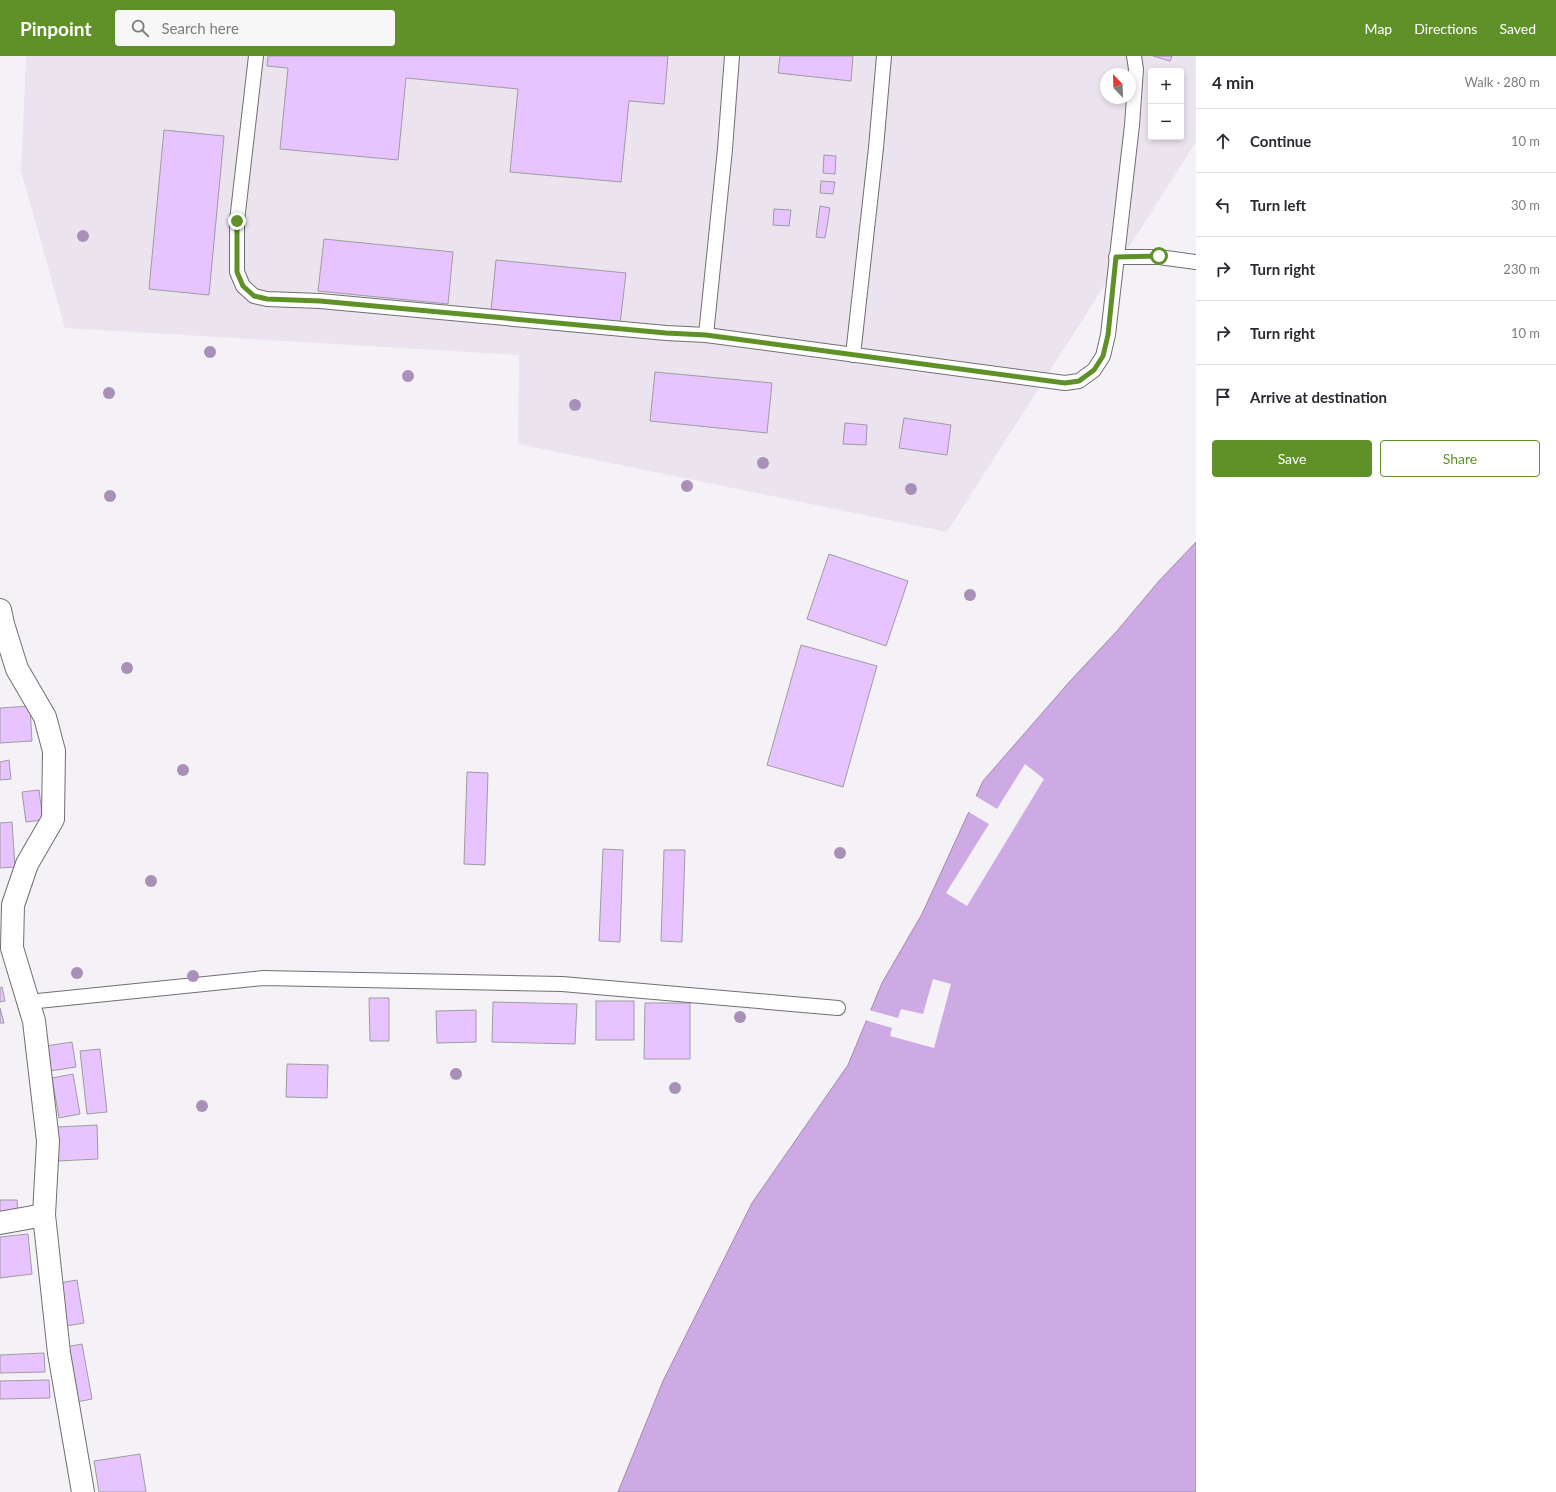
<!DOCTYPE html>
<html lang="en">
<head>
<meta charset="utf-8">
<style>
  :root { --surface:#fff; --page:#f7f7f7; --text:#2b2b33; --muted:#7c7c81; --line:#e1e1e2; --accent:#5f9128 }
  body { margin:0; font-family:Lato,sans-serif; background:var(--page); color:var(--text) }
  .controls { position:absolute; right:12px; top:12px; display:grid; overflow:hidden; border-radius:4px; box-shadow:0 2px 6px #0003 }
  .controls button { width:36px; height:36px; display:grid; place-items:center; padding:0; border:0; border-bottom:1px solid var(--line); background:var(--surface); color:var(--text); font:20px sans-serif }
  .compass { position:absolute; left:1100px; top:12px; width:36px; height:36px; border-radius:50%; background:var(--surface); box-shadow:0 2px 6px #0003; rotate:337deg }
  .stop { position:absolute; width:12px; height:12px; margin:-9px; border:3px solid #5f9128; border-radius:50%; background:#fff }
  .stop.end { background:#5f9128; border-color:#fff; box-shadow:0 1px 4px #0008 }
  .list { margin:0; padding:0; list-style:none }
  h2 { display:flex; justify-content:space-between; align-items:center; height:52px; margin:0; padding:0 16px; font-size:17px }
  h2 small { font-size:13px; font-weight:400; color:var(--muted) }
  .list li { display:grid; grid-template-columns:26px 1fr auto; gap:12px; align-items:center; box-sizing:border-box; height:64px; padding:0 16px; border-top:1px solid var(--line) }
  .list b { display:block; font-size:15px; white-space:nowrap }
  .list em { font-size:13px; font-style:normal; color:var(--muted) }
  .actions { display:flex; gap:8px; padding:12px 16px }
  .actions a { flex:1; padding:9px 0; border:1px solid var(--accent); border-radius:4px; text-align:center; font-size:14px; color:var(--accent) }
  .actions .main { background:var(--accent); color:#fff }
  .icon { flex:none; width:22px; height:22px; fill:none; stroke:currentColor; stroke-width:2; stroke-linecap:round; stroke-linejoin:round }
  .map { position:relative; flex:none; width:1196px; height:1436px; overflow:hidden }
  header { display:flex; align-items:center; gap:24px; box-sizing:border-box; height:56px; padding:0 20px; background:var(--accent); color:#fff }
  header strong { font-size:19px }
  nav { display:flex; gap:22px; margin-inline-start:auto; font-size:14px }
  .search { width:280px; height:36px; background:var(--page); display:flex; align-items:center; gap:10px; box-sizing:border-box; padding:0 14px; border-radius:4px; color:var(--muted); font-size:15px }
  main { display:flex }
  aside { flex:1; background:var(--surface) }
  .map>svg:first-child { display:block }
  .built { fill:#ebe4ef; fill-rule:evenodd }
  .water { fill:#cdaae4; stroke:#a188b1 }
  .pier { fill:#f5f2f7 }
  .building { fill:#e7c3ff; stroke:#9e9ca0 }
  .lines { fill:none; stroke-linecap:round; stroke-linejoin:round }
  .service-casing { stroke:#716e72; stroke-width:16 }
  .minor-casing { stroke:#716e72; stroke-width:24 }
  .service { stroke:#fff; stroke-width:14 }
  .minor { stroke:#fff; stroke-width:22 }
  .tree { fill:#a990b8 }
  .route { stroke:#5f9128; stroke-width:5 }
</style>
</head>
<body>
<header>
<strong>Pinpoint</strong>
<div class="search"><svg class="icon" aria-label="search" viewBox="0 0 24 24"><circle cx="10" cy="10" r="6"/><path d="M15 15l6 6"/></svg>Search here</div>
<nav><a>Map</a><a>Directions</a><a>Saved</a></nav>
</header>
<main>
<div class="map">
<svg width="1196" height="1436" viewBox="0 0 1196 1436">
  <rect width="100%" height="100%" fill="#f5f2f7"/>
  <!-- built -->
  <path class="built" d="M26,0H1196V86L947,476L518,388L519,299L65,272L21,115ZM1151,15H1181V81H1151ZM1106,18H1130V42H1106Z"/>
  <!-- water -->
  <polygon class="water" points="1196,486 1196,1436 618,1436 663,1325 752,1147 848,1009 882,927 922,858 983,725 1071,624 1117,575 1159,525"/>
  <!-- pier -->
  <g class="pier">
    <polygon points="1025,708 1044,723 967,850 946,837 989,768 967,755 974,739 997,753"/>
    <polygon points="933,923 951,928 934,992 890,980 892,972 865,964 869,954 898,962 901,953 923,958"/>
  </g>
  <!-- building -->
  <g class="building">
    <polygon points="268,0 668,0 664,48 629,45 621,126 510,116 518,33 406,22 398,104 280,93 288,12 267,10"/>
    <polygon points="780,0 853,0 851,25 778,17"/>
    <polygon points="1153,0 1172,0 1170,5"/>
    <polygon points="164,74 224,80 209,239 149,233"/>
    <polygon points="824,99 836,100 835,118 823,117"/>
    <polygon points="821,125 835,126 833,138 820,137"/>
    <polygon points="820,150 830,152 825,182 816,181"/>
    <polygon points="774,153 791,154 789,170 773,169"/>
    <polygon points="324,183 453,196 448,248 318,235"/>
    <polygon points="496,204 626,217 620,268 491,255"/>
    <polygon points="655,316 772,327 767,377 650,365"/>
    <polygon points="904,362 951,369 947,399 899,392"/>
    <polygon points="845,367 867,369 866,389 843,388"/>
    <polygon points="829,498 908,525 886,590 807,563"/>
    <polygon points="801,589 877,610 843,731 767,709"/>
    <polygon points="30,650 32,685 0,687 0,652"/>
    <polygon points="9,704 11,723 0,724 0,706"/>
    <polygon points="467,716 488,717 485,809 464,808"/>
    <polygon points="39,734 43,764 26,766 22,736"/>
    <polygon points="12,766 15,811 0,812 0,767"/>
    <polygon points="603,793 623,794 620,886 599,885"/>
    <polygon points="664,794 685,794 682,886 661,885"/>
    <polygon points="2,931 5,945 0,946 0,932"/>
    <polygon points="369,942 389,942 389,985 370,985"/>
    <rect x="596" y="945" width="38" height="39"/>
    <polygon points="493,946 577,948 575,988 492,986"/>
    <polygon points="645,947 690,947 690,1003 644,1003"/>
    <polygon points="0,952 4,967 0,967"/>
    <polygon points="476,954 476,986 437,987 436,955"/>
    <polygon points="72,986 76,1011 50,1015 46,990"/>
    <polygon points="100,993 107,1056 87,1058 80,995"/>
    <polygon points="287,1008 328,1009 327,1042 286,1041"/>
    <polygon points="73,1018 80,1058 59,1062 52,1022"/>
    <polygon points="97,1069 98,1103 58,1105 57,1071"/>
    <polygon points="0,1144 17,1144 18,1161 0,1162"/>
    <polygon points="28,1178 32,1218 0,1222 0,1181"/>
    <polygon points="77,1224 84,1267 66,1270 59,1227"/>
    <polygon points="82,1288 92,1343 77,1346 66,1291"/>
    <polygon points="44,1297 45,1316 0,1317 0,1299"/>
    <polygon points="49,1324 50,1342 0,1343 0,1325"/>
    <polygon points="140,1398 146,1436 99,1436 94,1405"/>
  </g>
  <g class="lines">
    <defs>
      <g id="service">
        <polyline points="256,0 237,165 237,216 243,230 254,240 267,243 320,245 666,277 706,279 1065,327 1079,325 1094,314 1103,300 1108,279 1132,69 1136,13 1134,0"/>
        <polyline points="1116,201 1159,201 1196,206"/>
        <polyline points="706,279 725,93 732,0"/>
        <polyline points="853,299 876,92 884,0"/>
        <polyline points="28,946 263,922 562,928 838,952"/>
      </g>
      <g id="minor">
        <polyline points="0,554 3,568 17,613 45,661 54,695 53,763 27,808 13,849 12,892 34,965 48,1085 44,1159 59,1297 83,1436"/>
        <polyline points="0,1167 44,1159"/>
      </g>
    </defs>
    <!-- service casing -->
    <use href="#service" class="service-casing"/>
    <!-- minor casing -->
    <use href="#minor" class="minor-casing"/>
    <!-- service -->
    <use href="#service" class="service"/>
    <!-- minor -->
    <use href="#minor" class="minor"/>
  </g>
  <!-- trees -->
  <g class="tree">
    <circle cx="83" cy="180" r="6"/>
    <circle cx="210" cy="296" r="6"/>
    <circle cx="408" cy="320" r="6"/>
    <circle cx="109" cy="337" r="6"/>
    <circle cx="575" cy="349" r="6"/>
    <circle cx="763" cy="407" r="6"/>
    <circle cx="687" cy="430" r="6"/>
    <circle cx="911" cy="433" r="6"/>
    <circle cx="110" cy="440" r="6"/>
    <circle cx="970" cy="539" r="6"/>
    <circle cx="127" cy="612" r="6"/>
    <circle cx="183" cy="714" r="6"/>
    <circle cx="840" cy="797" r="6"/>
    <circle cx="151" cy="825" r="6"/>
    <circle cx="77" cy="917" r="6"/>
    <circle cx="193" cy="920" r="6"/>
    <circle cx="740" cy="961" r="6"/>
    <circle cx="456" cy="1018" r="6"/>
    <circle cx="675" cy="1032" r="6"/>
    <circle cx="202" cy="1050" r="6"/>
  </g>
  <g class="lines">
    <!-- route -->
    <polyline class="route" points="237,165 237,216 243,230 254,240 267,243 320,245 666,277 706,279 1065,327 1079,325 1094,314 1103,300 1108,279 1116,201 1159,200"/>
  </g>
</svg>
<div class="controls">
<button>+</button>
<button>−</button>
</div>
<svg class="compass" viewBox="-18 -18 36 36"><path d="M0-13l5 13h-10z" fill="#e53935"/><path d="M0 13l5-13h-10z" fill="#7c7c81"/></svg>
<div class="stop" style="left:1159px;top:200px"></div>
<div class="stop end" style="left:237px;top:165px"></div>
</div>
<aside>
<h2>4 min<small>Walk · 280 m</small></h2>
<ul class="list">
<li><svg class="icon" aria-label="ahead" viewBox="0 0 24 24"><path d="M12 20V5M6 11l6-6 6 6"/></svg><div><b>Continue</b></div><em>10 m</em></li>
<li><svg class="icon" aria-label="left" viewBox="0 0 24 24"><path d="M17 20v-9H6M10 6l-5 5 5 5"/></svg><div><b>Turn left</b></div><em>30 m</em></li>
<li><svg class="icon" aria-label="right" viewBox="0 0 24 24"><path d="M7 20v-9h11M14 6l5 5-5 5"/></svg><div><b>Turn right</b></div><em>230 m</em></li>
<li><svg class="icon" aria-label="right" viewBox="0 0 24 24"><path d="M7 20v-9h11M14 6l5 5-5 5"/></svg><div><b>Turn right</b></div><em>10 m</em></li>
<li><svg class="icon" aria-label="arrive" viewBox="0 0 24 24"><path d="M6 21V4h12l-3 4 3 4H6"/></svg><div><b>Arrive at destination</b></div></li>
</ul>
<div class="actions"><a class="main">Save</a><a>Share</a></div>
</aside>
</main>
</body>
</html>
